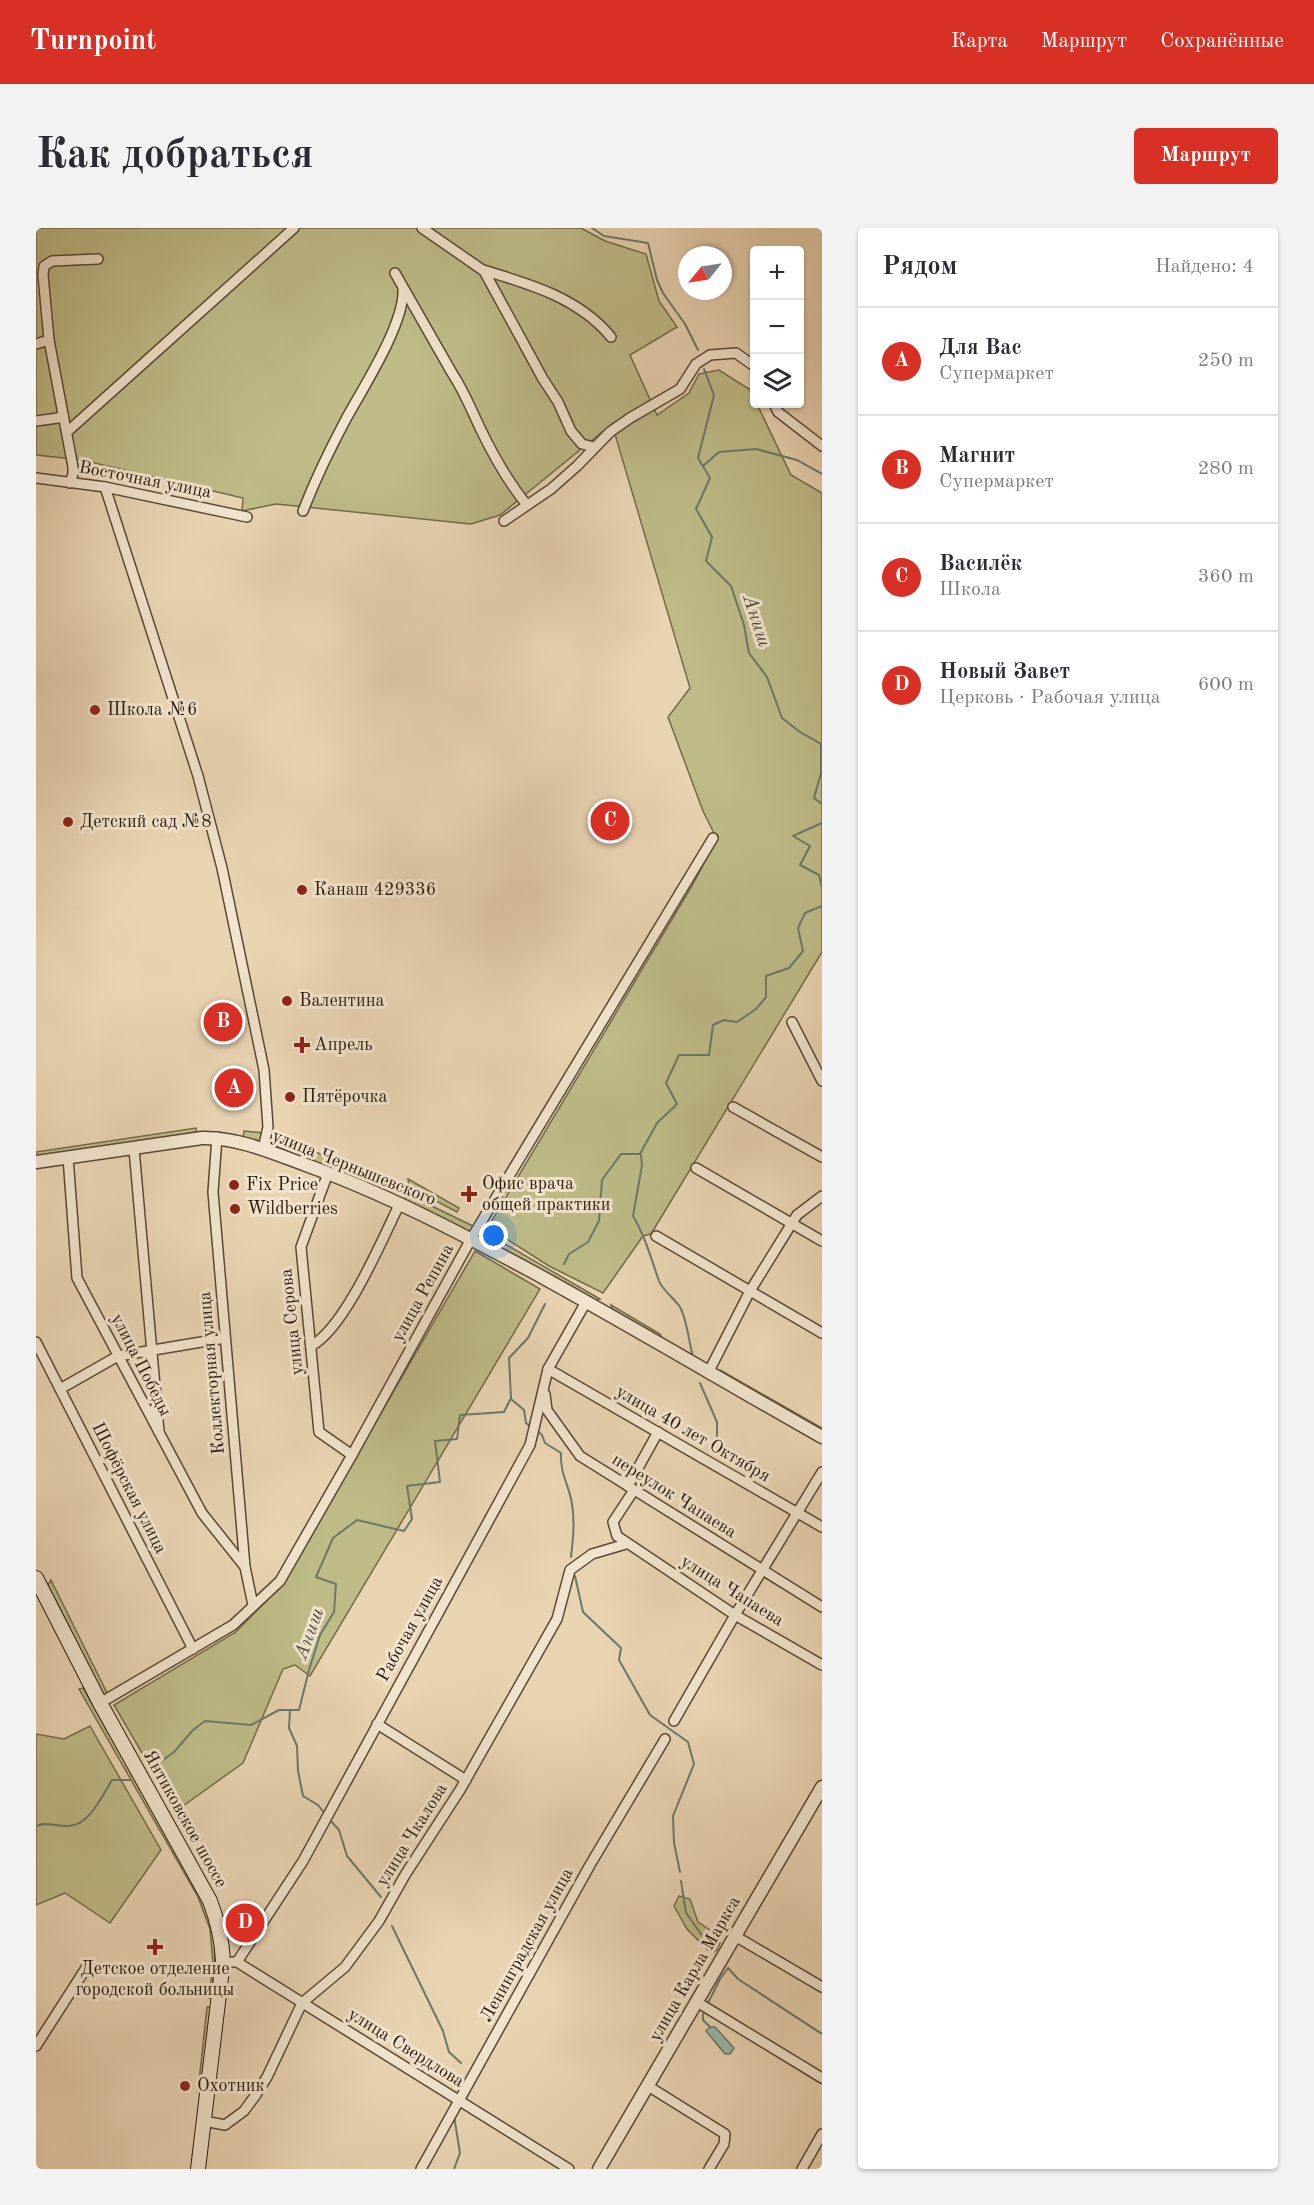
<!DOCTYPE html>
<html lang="ru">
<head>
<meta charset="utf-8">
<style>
  :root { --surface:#fff; --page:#f2f2f3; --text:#2b2b33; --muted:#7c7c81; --line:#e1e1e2; --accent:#d93025 }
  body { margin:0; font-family:"Old Standard TT",serif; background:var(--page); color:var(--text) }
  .controls { position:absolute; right:18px; top:18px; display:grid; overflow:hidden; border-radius:6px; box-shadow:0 2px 4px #0004 }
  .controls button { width:54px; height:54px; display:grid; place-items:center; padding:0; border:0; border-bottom:2px solid var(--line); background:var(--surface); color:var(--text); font:30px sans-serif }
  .compass { position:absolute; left:642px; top:18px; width:54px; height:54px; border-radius:50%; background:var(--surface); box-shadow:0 2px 4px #0004; rotate:240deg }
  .you { position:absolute; left:458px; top:1008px; width:21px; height:21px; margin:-15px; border:4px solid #fff; border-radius:50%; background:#1a73e8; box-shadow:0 0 0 9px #1a73e833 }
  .badge { display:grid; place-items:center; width:39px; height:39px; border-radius:50%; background:var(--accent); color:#fff; font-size:20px; font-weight:700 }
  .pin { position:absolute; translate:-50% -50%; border:3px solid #fff; box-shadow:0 2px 6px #0006 }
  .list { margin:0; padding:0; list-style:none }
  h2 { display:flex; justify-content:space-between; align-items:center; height:78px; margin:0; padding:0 24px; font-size:26px }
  h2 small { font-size:20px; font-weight:400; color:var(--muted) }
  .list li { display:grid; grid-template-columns:39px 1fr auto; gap:18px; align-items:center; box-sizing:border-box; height:108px; padding:0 24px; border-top:2px solid var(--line) }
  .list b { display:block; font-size:22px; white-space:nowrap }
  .list p { margin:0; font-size:20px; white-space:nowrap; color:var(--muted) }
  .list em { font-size:20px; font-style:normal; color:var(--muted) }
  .icon { flex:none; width:33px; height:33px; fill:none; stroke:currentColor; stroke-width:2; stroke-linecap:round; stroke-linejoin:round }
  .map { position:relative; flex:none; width:786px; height:1941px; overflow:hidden; border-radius:6px }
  header { display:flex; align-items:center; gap:36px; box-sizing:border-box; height:84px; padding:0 30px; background:var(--accent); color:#fff }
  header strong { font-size:28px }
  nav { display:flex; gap:33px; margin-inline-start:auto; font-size:21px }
  .intro { display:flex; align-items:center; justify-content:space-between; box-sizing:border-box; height:144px; padding:0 36px }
  h1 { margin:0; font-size:42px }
  .button { padding:15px 27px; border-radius:6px; background:var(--accent); color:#fff; font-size:21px; font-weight:700 }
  main { display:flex; gap:36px; padding:0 36px }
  aside { flex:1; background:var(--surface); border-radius:6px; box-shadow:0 2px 4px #0004 }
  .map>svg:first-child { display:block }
  .green { fill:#bebb87; stroke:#726a4a; stroke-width:1.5 }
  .water { fill:#97b8ab; stroke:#6a786b; stroke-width:1.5 }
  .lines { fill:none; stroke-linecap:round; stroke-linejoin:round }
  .stream { stroke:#6a786b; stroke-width:2 }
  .minor-casing { stroke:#584736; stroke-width:12 }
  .tertiary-casing { stroke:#584736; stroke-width:15 }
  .secondary-casing { stroke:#27180c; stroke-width:16 }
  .minor { stroke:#f1e3cd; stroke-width:9 }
  .tertiary { stroke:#f1e3cd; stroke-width:12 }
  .secondary { stroke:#f1e3cd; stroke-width:14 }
  .poi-dot { fill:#8f2418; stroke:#f1e3cd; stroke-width:2 }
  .labels { text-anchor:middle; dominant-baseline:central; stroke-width:6; stroke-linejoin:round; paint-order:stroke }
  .street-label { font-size:18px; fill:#27180c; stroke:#f1e3cd }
  .poi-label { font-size:18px; fill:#27180c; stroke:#f1e3cd; text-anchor:start }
  .water-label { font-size:20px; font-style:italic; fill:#4e5044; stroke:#f1e3cd }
</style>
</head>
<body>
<header>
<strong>Turnpoint</strong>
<nav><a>Карта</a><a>Маршрут</a><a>Сохранённые</a></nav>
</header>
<div class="intro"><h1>Как добраться</h1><a class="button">Маршрут</a></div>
<main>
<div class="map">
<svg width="786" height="1941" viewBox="0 0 786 1941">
  <rect width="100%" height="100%" fill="#e9d4b2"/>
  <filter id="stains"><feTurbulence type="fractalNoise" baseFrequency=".00333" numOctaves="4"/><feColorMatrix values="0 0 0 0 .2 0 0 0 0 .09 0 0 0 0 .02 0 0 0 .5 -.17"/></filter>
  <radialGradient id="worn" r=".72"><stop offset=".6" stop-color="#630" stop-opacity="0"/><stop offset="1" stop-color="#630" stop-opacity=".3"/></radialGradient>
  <!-- green -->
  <g class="green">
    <polygon points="0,0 545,0 569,13 610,26 623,73 641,99 594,127 621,187 653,165 663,146 683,142 716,163 718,176 721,176 755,247 786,265 786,724 615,1006 607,1008 567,1065 513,1038 452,999 656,658 681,611 667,583 632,489 654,460 576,196 464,287 435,296 240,276 206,283 207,270 46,232 0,227"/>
    <polygon points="160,900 161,907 0,930 0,924"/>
    <polygon points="208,903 228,905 226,914 207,910"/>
    <polygon points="242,907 357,959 354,966 242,920"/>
    <polygon points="372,951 423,980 421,984 373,959"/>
    <polygon points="371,966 441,1000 435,1005 368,972"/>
    <polygon points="450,1005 564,1071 559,1072 453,1014 449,1008"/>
    <polygon points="439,1023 504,1061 274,1448 259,1437 247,1441 207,1535 140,1583 78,1477 200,1404 244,1359"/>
    <polygon points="575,1077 624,1106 628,1113 577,1082"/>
    <polygon points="684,1142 786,1200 786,1205 683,1145"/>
    <polygon points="15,1352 72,1467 68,1468 12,1357"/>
    <polygon points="47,1460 167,1672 178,1701 179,1738 175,1770 173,1770 177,1736 174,1701 162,1669 43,1461"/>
    <polygon points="54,1498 125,1622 74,1695 29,1665 0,1677 0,1506 28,1511"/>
    <polygon points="643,1668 654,1671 662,1694 677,1704 684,1715 681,1722 675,1725 651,1701 638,1678"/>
    <polygon points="171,1779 175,1779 165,1863 162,1863"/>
  </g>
  <!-- water -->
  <polygon class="water" points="674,1799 679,1799 698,1820 694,1826 689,1826 670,1803"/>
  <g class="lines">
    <!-- stream -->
    <g class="stream">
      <polyline points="556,0 568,8 612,15 621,52 627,65 649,96 662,122"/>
      <polyline points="668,141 678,167 662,230 674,250 660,281 676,309 670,333 695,358 708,397 713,425 731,449 746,490 764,504 785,516 785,545 778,570 786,576"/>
      <polyline points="667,238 683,224 720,221 761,232 786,246"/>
      <polyline points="786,595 757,608 774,618 764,637 783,647 786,660"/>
      <path d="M605,927L606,937L597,988C609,1008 615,1030 623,1053C627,1063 638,1070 644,1079C651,1092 653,1114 657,1129"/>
      <polyline points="528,1036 533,1026 552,1014 563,993 566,952 585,926 604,926 621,895 641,876 630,855 643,827 673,827 677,797 688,792 701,794 720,781 730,769 730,748 753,740 767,723 762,700 769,685 786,678"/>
      <polyline points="664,1155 681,1194 681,1210"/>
      <polyline points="475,1171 488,1182 490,1195 495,1199"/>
      <path d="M500,1202L506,1207L509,1215L525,1225C524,1247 533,1256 536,1276C539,1294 537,1311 535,1329"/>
      <polyline points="539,1348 547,1384 585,1420 583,1432 614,1487 652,1514 658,1536 637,1588 638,1615 644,1644"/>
      <polyline points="254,1482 253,1500 261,1518 262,1543 267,1568 282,1577 289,1586"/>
      <polyline points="118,1539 138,1524 157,1502 169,1493 215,1497 243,1482 263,1482 273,1442 284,1407 298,1384 300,1356 280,1349 297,1310 321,1292 368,1303 376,1291 371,1258 404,1254 399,1213 421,1211 424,1187 468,1184 475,1170 473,1130 492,1110 509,1076"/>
      <polyline points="293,1591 303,1602 311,1628 345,1669"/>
      <path d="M0,1598C11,1593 21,1599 32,1598C53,1598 66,1568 76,1552H94"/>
      <polyline points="645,1653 650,1685 678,1724"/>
      <polyline points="356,1698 407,1803 413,1824 425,1835"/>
      <polyline points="672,1775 684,1751 692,1740 702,1751 786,1806"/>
      <polyline points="667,1786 667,1792 674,1799"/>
      <polyline points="418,1941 424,1925 418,1888"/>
    </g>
    <defs>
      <g id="minor">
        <polyline points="386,0 448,43 507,151 522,174 535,203 546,216 558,219"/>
        <path d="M447,42C494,56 543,70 575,109"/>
        <path d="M359,45L416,145C428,163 435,181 444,200C457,227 472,254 491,277"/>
        <polyline points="13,112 7,47 8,38 16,33 62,31"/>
        <polyline points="0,116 13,112 37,239 37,246 34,255"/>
        <polyline points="738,176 742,184 786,218"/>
        <polyline points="0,193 22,190 27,187"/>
        <polyline points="31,204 258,0"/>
        <polyline points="0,250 69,259 211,289"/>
        <polyline points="69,259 162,548 186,640 228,842 232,899 227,921"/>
        <path d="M267,283C279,252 294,221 310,191C327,160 369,95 367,61"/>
        <polyline points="468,293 515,261 541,238 574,204 594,190 644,161 660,136 674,127 700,125 718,138"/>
        <polyline points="756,794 786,853"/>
        <polyline points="697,879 786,929"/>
        <polyline points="181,909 177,964 209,1339 217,1377"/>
        <polyline points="98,921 123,1204"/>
        <polyline points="32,929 41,1050 166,1285 209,1339"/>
        <polyline points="660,940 786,1013"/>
        <polyline points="292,945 265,1019 283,1204 316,1227"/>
        <polyline points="620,1008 786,1105"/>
        <polyline points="0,1114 157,1421"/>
        <path d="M275,1118C309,1100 346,1012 364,975"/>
        <polyline points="512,1141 786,1299"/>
        <polyline points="672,1145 714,1063 761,987 786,968"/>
        <polyline points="24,1161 82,1128 189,1110"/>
        <polyline points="509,1166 511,1182 544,1228 786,1379"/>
        <polyline points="592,1258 622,1204"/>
        <polyline points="598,1262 577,1294 581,1308 699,1387 786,1437"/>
        <polyline points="64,1475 197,1397 244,1353 316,1227 435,1011 677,610"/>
        <polyline points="638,1493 699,1387 786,1244"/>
        <polyline points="341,1496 430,1552"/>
        <polyline points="699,1708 786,1759"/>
        <polyline points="196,1734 201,1734 533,1941"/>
        <polyline points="201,1734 267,1633 494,1217 512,1141 550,1074"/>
        <polyline points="661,1774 786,1850"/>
        <polyline points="0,1818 50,1740"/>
        <polyline points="612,1858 689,1906 688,1916 673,1941"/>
        <polyline points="168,1893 189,1897 208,1883 219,1868 231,1849 266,1775 309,1739 343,1693 369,1647 424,1562 521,1391 534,1342 556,1326 590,1316"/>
        <polyline points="385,1941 554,1637 629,1511"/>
        <polyline points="766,1941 786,1906"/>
      </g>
      <g id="tertiary">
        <path d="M0,934L166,910C201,909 237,925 270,937C348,965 422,1004 495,1043C593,1097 689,1154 786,1209"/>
        <polyline points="563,1941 786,1559"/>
      </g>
      <path id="secondary" d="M0,1350L64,1475L174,1673C182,1694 186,1712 187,1733L162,1941"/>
    </defs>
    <!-- minor casing -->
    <use href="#minor" class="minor-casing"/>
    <!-- tertiary casing -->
    <use href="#tertiary" class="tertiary-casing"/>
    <!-- secondary casing -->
    <use href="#secondary" class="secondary-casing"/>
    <!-- minor -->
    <use href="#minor" class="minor"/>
    <!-- tertiary -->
    <use href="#tertiary" class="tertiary"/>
    <!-- secondary -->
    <use href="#secondary" class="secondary"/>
  </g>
  <!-- markers -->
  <g class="poi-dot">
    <circle cx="59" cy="482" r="6"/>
    <circle cx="32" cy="594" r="6"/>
    <circle cx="266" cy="662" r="6"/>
    <circle cx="251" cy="773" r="6"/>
    <path d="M263 808h6v6h6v6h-6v6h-6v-6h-6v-6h6z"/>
    <circle cx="254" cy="869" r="6"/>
    <circle cx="198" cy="957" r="6"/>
    <path d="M430 957h6v6h6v6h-6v6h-6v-6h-6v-6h6z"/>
    <circle cx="199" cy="981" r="6"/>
    <path d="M116 1710h6v6h6v6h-6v6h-6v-6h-6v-6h6z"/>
    <circle cx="149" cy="1858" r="6"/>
  </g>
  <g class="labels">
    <!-- street labels -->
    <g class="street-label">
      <text transform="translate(109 252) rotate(11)">Восточная улица</text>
      <text transform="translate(318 940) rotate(22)">улица Чернышевского</text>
      <text transform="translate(387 1065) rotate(-61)">улица Репина</text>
      <text transform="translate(256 1094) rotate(-96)">улица Серова</text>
      <text transform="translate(105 1137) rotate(63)">улица Победы</text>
      <text transform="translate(176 1145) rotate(-95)">Коллекторная улица</text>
      <text transform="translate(657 1206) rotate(30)">улица 40 лет Октября</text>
      <text transform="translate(93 1260) rotate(63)">Шофёрская улица</text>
      <text transform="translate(638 1268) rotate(32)">переулок Чапаева</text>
      <text transform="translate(696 1363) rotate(32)">улица Чапаева</text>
      <text transform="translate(374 1401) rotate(-61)">Рабочая улица</text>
      <text transform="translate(149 1591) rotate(61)">Янтиковское шоссе</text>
      <text transform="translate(376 1607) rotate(-58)">улица Чкалова</text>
      <text transform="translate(491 1717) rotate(-61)">Ленинградская улица</text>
      <text transform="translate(659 1741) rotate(-60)">улица Карла Маркса</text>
      <text transform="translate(370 1820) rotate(32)">улица Свердлова</text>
    </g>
    <!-- poi labels -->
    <g class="poi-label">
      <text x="71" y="482">Школа №6</text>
      <text x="44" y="594">Детский сад №8</text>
      <text x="278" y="662">Канаш 429336</text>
      <text x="263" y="773">Валентина</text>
      <text x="278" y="817">Апрель</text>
      <text x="266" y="869">Пятёрочка</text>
      <text x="446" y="956">Офис врача<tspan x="446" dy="21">общей практики</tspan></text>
      <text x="210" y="957">Fix Price</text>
      <text x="211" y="981">Wildberries</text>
      <text x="119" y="1741" text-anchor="middle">Детское отделение<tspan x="119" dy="21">городской больницы</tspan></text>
      <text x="161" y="1858">Охотник</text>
    </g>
    <!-- water labels -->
    <g class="water-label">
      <text transform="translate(720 393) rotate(72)">Аниш</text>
      <text transform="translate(274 1406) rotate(-70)">Аниш</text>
    </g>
  </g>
  <rect width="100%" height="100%" filter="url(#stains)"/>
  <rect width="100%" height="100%" fill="url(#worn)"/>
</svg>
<div class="controls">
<button>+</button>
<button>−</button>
<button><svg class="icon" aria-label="layers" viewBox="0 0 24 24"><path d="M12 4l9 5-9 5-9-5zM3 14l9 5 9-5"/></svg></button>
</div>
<svg class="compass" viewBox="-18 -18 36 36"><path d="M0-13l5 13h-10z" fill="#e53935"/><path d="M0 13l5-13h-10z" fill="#7c7c81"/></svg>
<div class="you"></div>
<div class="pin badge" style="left:198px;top:860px">A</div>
<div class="pin badge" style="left:187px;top:794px">B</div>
<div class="pin badge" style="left:574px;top:593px">C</div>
<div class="pin badge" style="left:209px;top:1695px">D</div>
</div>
<aside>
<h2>Рядом<small>Найдено: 4</small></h2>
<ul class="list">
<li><span class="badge">A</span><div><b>Для Вас</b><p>Супермаркет</p></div><em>250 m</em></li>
<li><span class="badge">B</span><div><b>Магнит</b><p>Супермаркет</p></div><em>280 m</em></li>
<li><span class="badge">C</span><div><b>Василёк</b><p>Школа</p></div><em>360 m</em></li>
<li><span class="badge">D</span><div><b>Новый Завет</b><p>Церковь · Рабочая улица</p></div><em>600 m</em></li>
</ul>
</aside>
</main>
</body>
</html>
